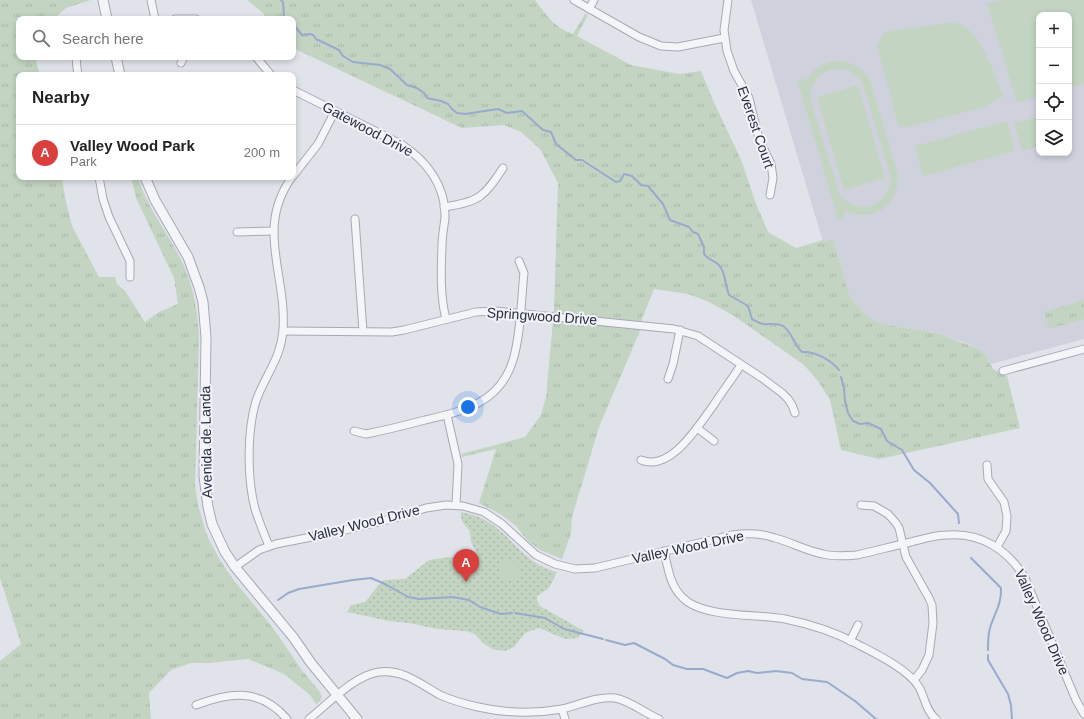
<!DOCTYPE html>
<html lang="en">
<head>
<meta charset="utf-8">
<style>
  :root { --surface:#fff; --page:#f2f2f2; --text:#222; --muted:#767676; --line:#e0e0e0; --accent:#d93f3d }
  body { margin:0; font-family:Arial,sans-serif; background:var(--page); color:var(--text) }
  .controls { position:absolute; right:12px; top:12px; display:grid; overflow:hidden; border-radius:8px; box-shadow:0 2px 6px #0003 }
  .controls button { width:36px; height:36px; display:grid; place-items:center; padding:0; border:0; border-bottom:1px solid var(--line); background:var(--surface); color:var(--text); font:20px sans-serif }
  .you { position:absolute; left:468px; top:407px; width:14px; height:14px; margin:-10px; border:3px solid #fff; border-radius:50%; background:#1a73e8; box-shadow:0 0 0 6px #1a73e833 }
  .badge { display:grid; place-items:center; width:26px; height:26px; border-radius:50%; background:var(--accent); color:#fff; font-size:13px; font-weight:700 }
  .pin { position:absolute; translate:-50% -33px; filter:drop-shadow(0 1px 2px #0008) }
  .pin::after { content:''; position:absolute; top:21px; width:14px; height:12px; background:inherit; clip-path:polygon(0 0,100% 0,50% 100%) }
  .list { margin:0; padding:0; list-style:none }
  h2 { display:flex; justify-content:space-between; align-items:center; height:52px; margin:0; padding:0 16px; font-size:17px }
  h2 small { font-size:13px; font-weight:400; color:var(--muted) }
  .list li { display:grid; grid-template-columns:26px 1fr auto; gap:12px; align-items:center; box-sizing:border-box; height:56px; padding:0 16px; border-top:1px solid var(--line) }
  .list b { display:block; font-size:15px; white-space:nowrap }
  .list p { margin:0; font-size:13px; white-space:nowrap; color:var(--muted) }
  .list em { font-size:13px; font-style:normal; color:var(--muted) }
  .icon { flex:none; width:22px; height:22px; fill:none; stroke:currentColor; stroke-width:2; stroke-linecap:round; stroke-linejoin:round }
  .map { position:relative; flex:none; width:1084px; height:719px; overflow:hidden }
  .search { position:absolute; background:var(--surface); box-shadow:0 2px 6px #0003; left:16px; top:16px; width:280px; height:44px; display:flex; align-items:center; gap:10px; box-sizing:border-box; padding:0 14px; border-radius:8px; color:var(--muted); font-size:15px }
  .panel { position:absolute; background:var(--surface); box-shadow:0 2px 6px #0003; left:16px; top:72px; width:280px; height:108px; border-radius:8px }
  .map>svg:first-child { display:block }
  .built { fill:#cfd2dd; fill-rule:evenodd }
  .grass { fill:url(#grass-tufts) }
  .park { fill:url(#park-dots) }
  .garden { fill:#c3d5c2; fill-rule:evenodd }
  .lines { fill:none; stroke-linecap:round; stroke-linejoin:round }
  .stream { stroke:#99aacd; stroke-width:2 }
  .minor-casing { stroke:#a6a9b6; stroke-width:9 }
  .tertiary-casing { stroke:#a6a9b6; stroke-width:11 }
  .minor { stroke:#f4f5f9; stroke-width:7 }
  .tertiary { stroke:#f4f5f9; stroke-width:9 }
  .labels { text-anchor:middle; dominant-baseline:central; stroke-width:4; stroke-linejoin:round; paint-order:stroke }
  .street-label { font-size:14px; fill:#282d44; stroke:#f1f3f8 }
</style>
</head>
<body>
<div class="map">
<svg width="1084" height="719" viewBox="0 0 1084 719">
  <defs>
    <pattern id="grass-tufts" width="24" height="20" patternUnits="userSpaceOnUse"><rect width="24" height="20" fill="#c3d5c2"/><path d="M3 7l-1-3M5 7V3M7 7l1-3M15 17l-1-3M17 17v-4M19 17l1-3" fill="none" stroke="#a8b7a8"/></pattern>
    <pattern id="park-dots" width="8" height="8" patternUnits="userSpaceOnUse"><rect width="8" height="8" fill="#c3d5c2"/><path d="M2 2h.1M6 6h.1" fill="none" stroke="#a8b7a8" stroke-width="1.8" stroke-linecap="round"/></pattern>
  </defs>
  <rect width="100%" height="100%" fill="#e1e3eb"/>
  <!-- built -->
  <path class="built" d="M751,0H1084V339L991,364L987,356L979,349L963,342L940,334L883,324L872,319L864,313L852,299L848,291L833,240L823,242ZM1039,15H1069V153H1039Z"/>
  <!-- grass -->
  <g class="grass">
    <path d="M0,0H91L66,8L54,19H19V57H37L36,61L40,75H19V177H62L65,198L72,226L99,277H115L117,284L125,291L145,322L159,312L178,304L174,278L136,198L131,177H138C147,209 170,235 183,264C194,288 198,313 199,339L195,486L198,505L207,536L220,560L232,578L273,628L301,669L320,692L322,697L321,700L316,704L310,695L284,674L248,659L208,663H191L171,670L149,693L151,719H0V661L21,644L0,578Z"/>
    <path d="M247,0H535C548,17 553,26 573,34L585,14L588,15L577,36L631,65L679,74L701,71L712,98L742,162L755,201L768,232L796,248L823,240L824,242L833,239L848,291L852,299L864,313L872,319L883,324L940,334L979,349L987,356L993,369L1007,376L1020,428L879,459L841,450L830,400L818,381L804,365L734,316L709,302L688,294L654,289L642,319L640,331L599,427L572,517L571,534L562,559L540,550L527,540L516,526L502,515L479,503L496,449L462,457L461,454L525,437L541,415L546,397L554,310L558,183L540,149L521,132L504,125L462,128L293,48V19H267L263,13Z"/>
    <polygon points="1084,300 1084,319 1049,329 1044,312"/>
  </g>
  <!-- park -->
  <path class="park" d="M461,512C472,514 481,517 490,523C516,541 523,562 557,572L549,588L537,596V601L540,606L584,631L578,638L565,639L539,628L525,633L514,647L505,651L492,649L483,643L475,634L466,631L437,629L409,623L389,621L347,612L351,605L365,602L383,580L405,579L429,560L451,557L473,559L477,557C476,550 474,548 471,542C470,539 471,535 470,532C465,523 461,525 461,512Z"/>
  <!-- garden -->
  <g class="garden">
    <polygon points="1001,0 1084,0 1084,83 1069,88 1069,15 1039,15 1039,96 1017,103 987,3"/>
    <path d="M953,22C980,26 994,73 1003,96L985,107L904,128L898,125L877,45L885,32Z"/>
    <path d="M837,61C851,61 862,67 870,80L897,171C903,204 872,226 843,209L845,217L838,219L797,80L804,78L806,82C812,69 823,62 837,61ZM835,69C846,68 855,73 862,82L890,175C893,205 859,218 840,195L811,102C809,85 818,72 835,69Z"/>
    <polygon points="858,85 885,178 844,190 817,97"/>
    <polygon points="1039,116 1039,146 1022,151 1014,123"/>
    <polygon points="1007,121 1015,151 923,176 915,146"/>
    <polygon points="511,559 521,568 519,577 506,581 499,574 502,562"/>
  </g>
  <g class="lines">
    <!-- stream -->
    <g class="stream">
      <polyline points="281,0 283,2 284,16 287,19"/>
      <path d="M293,24L302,35L310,34L313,35L316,39L339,50L343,56L353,62L380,65L390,69L407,85L417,88L424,93L427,98L441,101L448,104L452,109L457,113L465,114L498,109L507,113L522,111L543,130L551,132L556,144L576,160H582L616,182L620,181L624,174L632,176L641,185L648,186L663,204L670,220L689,227L693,232L698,234L704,247V254C708,260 714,260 719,265C726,273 725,285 729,295L748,306L752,319C756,321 760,324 764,324C770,325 776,322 783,326C792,332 794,345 802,352C815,351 831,360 839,370"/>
      <polyline points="841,377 844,388 845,401 848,413 853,421 860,424 868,423 881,429 887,441 902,450 914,470 930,483 958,514 959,523"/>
      <path d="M971,558L1001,588C1002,604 994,614 990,628C988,635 988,643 988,650"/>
      <polyline points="278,600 288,593 299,589 353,580 371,578 385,584 408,597 419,599 453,597 469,600 480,607 501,614 512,613"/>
      <polyline points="515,613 545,618 564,629 603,639"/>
      <polyline points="606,640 625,645 634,643 665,659 673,665 687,669 703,669 727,678 737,673 748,671 757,673 776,671 792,673 802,679 827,682 855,701 876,719"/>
      <polyline points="988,655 988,660 1008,694 1011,705 1012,719"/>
    </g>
    <defs>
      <g id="minor">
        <polyline points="151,0 155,19"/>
        <polyline points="574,0 639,37 661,46 678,47 724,38"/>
        <polyline points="728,0 724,30 727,51 734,71 749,98 759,139 771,164 773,178 770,195"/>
        <polyline points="589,9 594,0"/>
        <polyline points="175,19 196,19"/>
        <polyline points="76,57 77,68 78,75"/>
        <polyline points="256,57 271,75"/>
        <polyline points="181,63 184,57"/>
        <path d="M293,90L401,144C427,161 446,186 445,218C444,227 442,236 442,246C441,270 440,296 446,319"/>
        <polyline points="293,176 318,144 335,111"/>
        <polyline points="99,177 103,199 109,217 130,261 130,277"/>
        <path d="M444,207C479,202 484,197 503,168"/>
        <polyline points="355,219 363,331"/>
        <polyline points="237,232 274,231"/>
        <polyline points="283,331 392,332 404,330 476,312 496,311 674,329 698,336 762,378 782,393 788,399 792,405 795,413"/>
        <polyline points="1003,371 1084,349"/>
        <polyline points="668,379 673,364 680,330"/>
        <polyline points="447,415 458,464 456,505"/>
        <polyline points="697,428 714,441"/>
        <path d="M354,431L366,434C386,430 406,425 425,420C464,411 500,403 513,360C521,334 521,300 524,273L519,261"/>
        <path d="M641,460C671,472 698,426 713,406C722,392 732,379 741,365"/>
        <polyline points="987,465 988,479 1004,502 1007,516 1006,531 997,547"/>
        <polyline points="861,505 874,506 888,514 896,523 899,528 906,557 929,598 932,605 933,623 929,655 922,670 914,680"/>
        <path d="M269,546C264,534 259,521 255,509C247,478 247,431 256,401C265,375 281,359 283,330C287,275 255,228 292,177"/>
        <path d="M664,551C668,568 670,586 683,598C703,618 757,614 785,619C810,624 835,632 857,644C876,654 908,669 919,687C925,698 926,711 936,719"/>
        <path d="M235,567L259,550L276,544L337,532L395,518L426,508L446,505L463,506L484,512L502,524L536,555L555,564L575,569L595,568L732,535C747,533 761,533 775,538C791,542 806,551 823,554C834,557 846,556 857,555C875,551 893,546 911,542C923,539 935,535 947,535C981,532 1008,550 1025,578L1076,700L1084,714"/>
        <polyline points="850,641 858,625"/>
        <path d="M196,705C231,692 260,688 287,719"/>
        <polyline points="562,709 565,719"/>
        <path d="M309,719C328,704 355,675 379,672C403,669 420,684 440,695C451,700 465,704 478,707C505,713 534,714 562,709C579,705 598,696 615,698C631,701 644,713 659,719"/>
      </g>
      <g id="tertiary">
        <polyline points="103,0 107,19"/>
        <polyline points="116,57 120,75"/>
        <polyline points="145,177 155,200 188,257 199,287 203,302 206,337 204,476 208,507 212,524 225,552 235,567 293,637 311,663 357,719"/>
      </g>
    </defs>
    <!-- minor casing -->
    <use href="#minor" class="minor-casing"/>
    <!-- tertiary casing -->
    <use href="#tertiary" class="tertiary-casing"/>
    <!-- minor -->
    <use href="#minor" class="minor"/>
    <!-- tertiary -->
    <use href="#tertiary" class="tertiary"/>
  </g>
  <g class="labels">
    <!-- street labels -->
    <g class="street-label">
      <text transform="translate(756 127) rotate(71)">Everest Court</text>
      <text transform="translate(368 129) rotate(28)">Gatewood Drive</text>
      <text transform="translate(542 316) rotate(4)">Springwood Drive</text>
      <text transform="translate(206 442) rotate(-91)">Avenida de Landa</text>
      <text transform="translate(364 523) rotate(-14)">Valley Wood Drive</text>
      <text transform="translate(688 547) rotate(-12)">Valley Wood Drive</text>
      <text transform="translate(1042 622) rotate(66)">Valley Wood Drive</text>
    </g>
  </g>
</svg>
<div class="controls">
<button>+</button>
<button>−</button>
<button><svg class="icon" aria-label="locate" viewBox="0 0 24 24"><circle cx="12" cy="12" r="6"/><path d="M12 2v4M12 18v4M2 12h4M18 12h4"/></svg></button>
<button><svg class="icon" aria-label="layers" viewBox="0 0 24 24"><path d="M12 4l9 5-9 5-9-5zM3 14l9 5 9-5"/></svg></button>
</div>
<div class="you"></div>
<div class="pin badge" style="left:466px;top:582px">A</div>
<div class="search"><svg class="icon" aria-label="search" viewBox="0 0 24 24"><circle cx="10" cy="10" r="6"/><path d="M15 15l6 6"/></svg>Search here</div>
<section class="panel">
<h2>Nearby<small></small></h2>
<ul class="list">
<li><span class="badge">A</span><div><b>Valley Wood Park</b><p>Park</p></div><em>200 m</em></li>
</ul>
</section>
</div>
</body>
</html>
